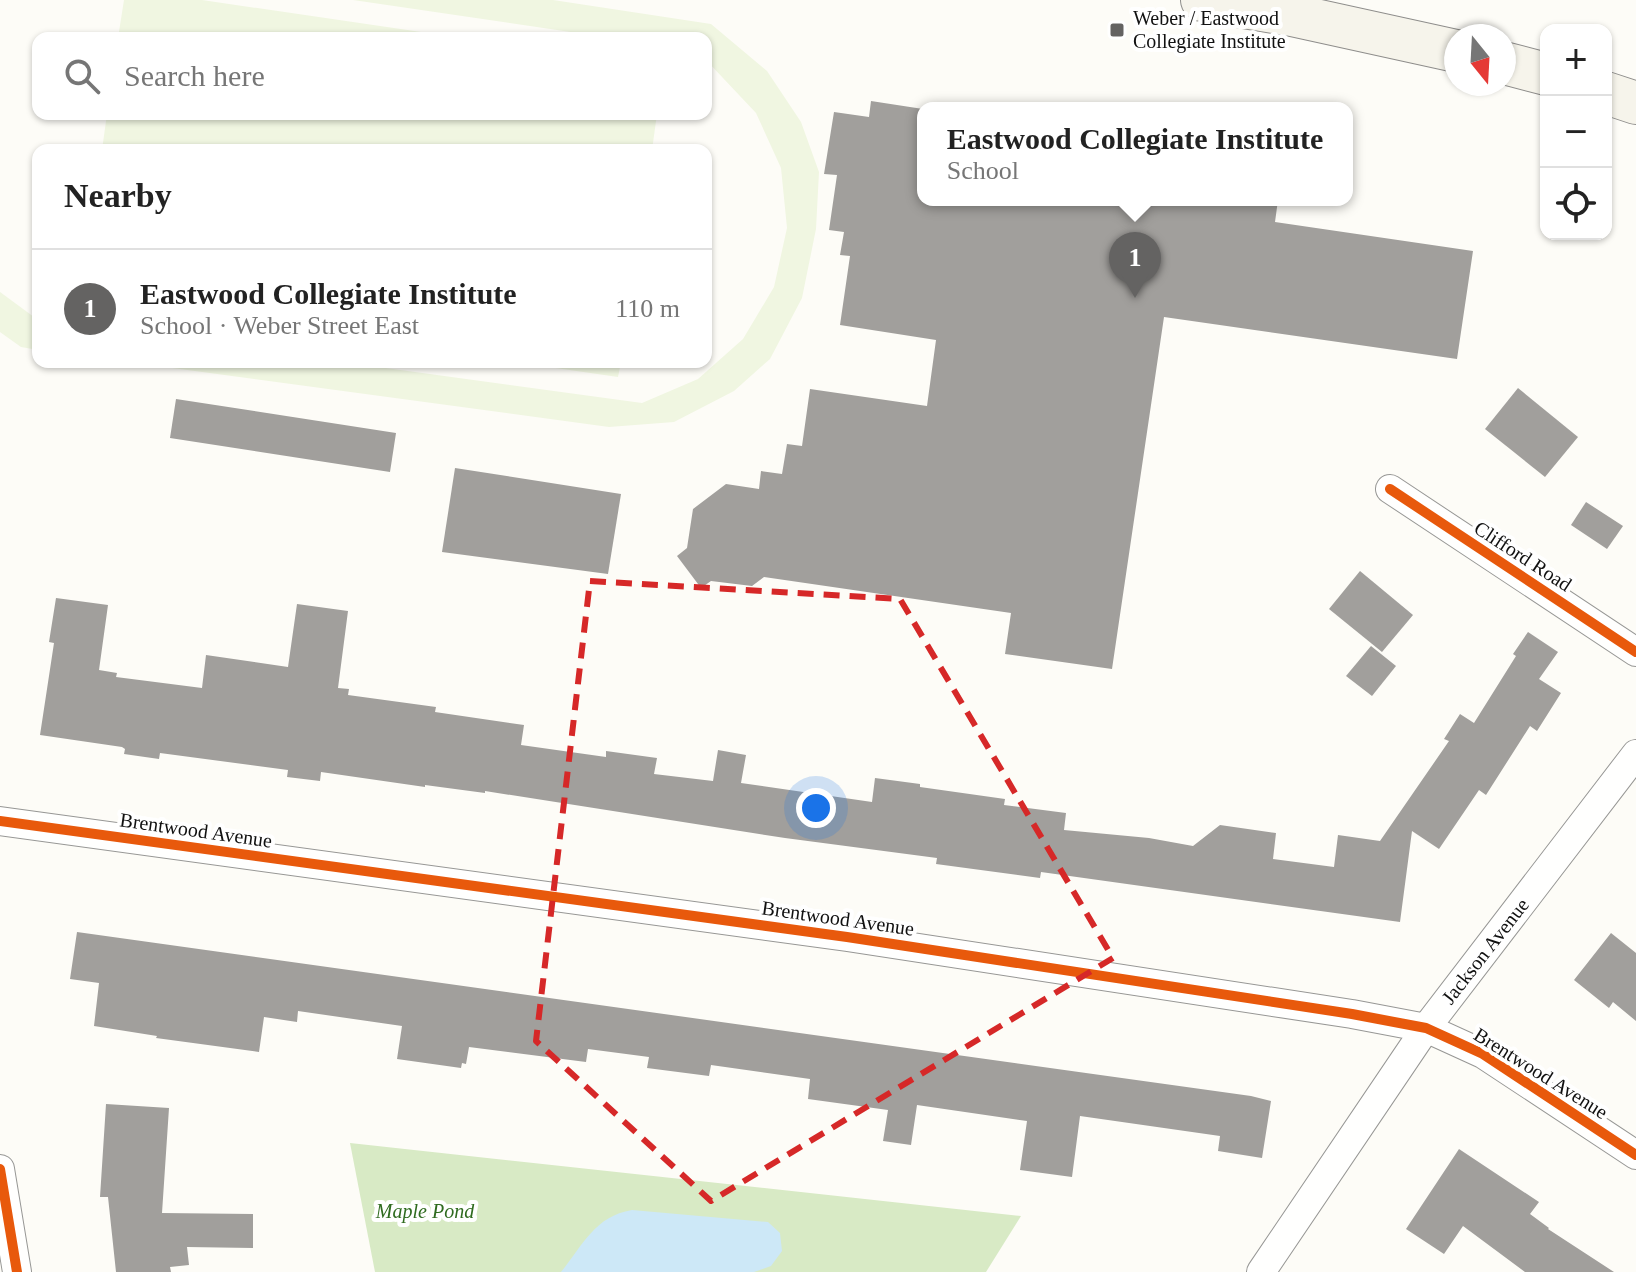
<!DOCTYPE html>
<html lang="en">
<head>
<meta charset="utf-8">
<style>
  :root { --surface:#fff; --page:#f6f6f6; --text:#222; --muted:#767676; --line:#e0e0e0; --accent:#646362 }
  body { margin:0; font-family:Georgia,serif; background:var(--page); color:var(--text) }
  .controls { position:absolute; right:24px; top:24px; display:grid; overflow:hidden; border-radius:16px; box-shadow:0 2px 6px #0004 }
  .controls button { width:72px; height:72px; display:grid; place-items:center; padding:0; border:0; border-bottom:2px solid var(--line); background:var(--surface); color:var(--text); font:40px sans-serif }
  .compass { position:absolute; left:1444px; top:24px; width:72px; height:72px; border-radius:50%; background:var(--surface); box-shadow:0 2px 6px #0004; rotate:162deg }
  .you { position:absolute; left:816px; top:808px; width:28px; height:28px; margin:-20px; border:6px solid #fff; border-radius:50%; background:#1a73e8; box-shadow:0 0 0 12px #1a73e833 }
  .badge { display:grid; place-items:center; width:52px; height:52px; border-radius:50%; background:var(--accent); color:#fff; font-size:26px; font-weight:700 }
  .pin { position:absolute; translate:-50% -66px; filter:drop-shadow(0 2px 4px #0008) }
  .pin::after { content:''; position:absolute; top:42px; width:28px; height:24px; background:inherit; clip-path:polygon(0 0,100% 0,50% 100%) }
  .popup { position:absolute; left:917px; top:102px; width:436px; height:104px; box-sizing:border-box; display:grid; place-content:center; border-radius:16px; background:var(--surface); filter:drop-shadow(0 2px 6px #0005); font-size:26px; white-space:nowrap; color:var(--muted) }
  .popup b { font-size:30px; color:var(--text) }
  .popup::after { content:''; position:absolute; left:50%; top:100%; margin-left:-16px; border:16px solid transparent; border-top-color:var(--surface) }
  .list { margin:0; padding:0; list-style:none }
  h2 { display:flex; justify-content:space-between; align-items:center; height:104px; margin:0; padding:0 32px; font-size:34px }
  h2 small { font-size:26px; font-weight:400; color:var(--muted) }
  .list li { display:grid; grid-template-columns:52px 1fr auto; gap:24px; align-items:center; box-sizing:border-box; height:120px; padding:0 32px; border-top:2px solid var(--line) }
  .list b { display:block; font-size:30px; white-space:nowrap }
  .list p { margin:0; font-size:26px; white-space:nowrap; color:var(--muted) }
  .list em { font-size:26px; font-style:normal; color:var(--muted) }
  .icon { flex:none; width:44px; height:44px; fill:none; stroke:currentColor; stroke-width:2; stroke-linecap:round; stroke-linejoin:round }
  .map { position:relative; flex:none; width:1636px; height:1272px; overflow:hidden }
  .search { position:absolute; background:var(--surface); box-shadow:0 2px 6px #0004; left:32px; top:32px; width:680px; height:88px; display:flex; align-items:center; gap:20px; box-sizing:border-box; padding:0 28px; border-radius:16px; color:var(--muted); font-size:30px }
  .panel { position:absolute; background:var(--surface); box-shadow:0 2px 6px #0004; left:32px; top:144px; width:680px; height:224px; border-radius:16px }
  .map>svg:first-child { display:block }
  .forest { fill:#d8eac5 }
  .pitch { fill:#f0f6e1 }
  .water { fill:#cde8f7 }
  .building { fill:#a19f9c }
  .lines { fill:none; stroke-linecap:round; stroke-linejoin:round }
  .minor-casing { stroke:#979795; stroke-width:30 }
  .secondary-casing { stroke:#8e8d8b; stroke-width:44 }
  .minor { stroke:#fffffe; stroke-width:28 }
  .secondary { stroke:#f6f4eb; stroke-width:42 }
  .cycleway-casing { stroke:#fff; stroke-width:15 }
  .cycleway { stroke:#e8590c; stroke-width:10 }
  .marked { fill:none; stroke:#d62828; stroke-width:6; stroke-dasharray:16 10; stroke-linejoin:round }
  .poi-dot { fill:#646362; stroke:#fff; stroke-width:3 }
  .labels { text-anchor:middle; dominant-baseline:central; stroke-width:8; stroke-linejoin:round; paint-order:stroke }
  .poi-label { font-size:20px; fill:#111; stroke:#fff; text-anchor:start }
  .street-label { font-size:20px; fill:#111; stroke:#fff }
  .park-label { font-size:20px; font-style:italic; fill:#2f6b1f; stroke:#fff }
</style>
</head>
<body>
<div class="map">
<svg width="1636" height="1272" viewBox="0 0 1636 1272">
  <rect width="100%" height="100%" fill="#fdfcf7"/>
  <!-- forest -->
  <polygon class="forest" points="350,1143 1021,1216 986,1272 375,1272"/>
  <!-- pitch -->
  <g class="pitch">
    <polygon points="124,0 202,0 462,38 118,38"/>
    <polygon points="353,0 553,0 711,24 767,71 801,122 819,172 816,229 802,298 770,359 734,391 674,422 609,427 128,362 342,362 642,403 698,379 743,339 774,287 787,228 781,168 756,113 706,60 706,38 611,38"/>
    <polygon points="107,114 657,114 652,150 102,150"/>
    <polygon points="0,292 38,320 38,350 21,347 0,332"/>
    <polygon points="514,362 621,362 618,377"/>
  </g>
  <!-- water -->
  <path class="water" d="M632,1210L768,1222L780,1233L782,1251L771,1266L754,1272H561C583,1245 595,1216 632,1210Z"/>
  <!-- building -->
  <g class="building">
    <polygon points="871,101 923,109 923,200 1278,200 1275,222 1473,251 1457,359 1164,317 1112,669 1005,654 1011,613 764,577 752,586 711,581 701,588 677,556 687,548 693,509 726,484 759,489 761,471 782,474 787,444 802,446 810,389 927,406 936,340 840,325 850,256 840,255 844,232 829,230 837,175 824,174 834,112 869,117"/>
    <polygon points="1518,388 1578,437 1545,477 1485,429"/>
    <polygon points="176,399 396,433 390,472 170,438"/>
    <polygon points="455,468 621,494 608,574 442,552"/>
    <polygon points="1586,502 1623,526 1607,549 1571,525"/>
    <polygon points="1360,571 1413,615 1382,652 1329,609"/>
    <polygon points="56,598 108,605 99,670 117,673 116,677 202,688 206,655 288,667 297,604 348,611 338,688 349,689 348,695 436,707 435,712 524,725 521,745 606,757 606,751 657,758 654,774 713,781 718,750 746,755 741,783 872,802 875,778 920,784 920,787 1005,799 1004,805 1066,813 1064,830 1149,838 1193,846 1220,825 1276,833 1273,859 1334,867 1338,835 1380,841 1449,741 1444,739 1460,714 1474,723 1516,656 1513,654 1528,632 1558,652 1539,679 1561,693 1537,731 1530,726 1486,795 1479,790 1439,849 1412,831 1400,922 1041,872 1040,878 936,864 937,858 785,838 485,791 485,793 425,785 425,787 321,772 320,781 287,777 288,770 160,753 159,759 124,754 125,749 122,747 40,735 54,643 49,642"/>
    <polygon points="1371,646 1396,666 1372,696 1346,676"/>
    <polygon points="77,932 1251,1096 1271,1101 1262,1158 1218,1151 1220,1136 1080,1116 1072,1177 1020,1170 1027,1121 917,1105 911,1145 883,1141 888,1110 808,1099 810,1079 711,1065 709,1076 647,1068 649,1057 588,1049 586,1062 469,1047 466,1064 462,1063 461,1068 397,1059 402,1026 298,1011 297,1022 264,1017 259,1052 156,1038 157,1036 94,1026 99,983 70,979"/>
    <polygon points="1611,933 1636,953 1636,1021 1613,1002 1609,1008 1574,980"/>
    <polygon points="106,1104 169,1108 162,1213 253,1214 253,1248 187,1247 189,1265 170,1267 171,1272 116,1272 108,1197 100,1197"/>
    <polygon points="1459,1149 1539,1202 1530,1214 1549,1228 1548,1229 1614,1272 1525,1272 1463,1226 1444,1254 1406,1229"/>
  </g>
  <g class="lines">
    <defs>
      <g id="minor">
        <polyline points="1390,489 1636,652"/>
        <polyline points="0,821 847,937 1352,1014 1426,1028 1483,1054 1636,1155"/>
        <polyline points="0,1169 17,1272"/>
        <polyline points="1261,1272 1426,1028 1636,754"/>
      </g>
      <g id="secondary">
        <polyline points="1202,0 1292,15 1456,51"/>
        <polyline points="1504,63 1546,74"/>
        <polyline points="1606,93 1636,103"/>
      </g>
    </defs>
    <!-- minor casing -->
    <use href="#minor" class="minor-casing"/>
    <!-- secondary casing -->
    <use href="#secondary" class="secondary-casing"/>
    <!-- minor -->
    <use href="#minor" class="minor"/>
    <!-- secondary -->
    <use href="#secondary" class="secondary"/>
    <defs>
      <g id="cycleway">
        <polyline points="1390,489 1636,652"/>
        <polyline points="0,821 847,937 1352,1014 1426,1028 1483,1054 1636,1155"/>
        <polyline points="0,1169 17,1272"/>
      </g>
    </defs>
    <!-- cycleway casing -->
    <use href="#cycleway" class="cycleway-casing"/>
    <!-- cycleway -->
    <use href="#cycleway" class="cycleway"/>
  </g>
  <!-- marked area -->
  <path class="marked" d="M590,581L900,599L1113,958L711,1201L536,1041Z"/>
  <!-- markers -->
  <rect class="poi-dot" x="1109" y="22" width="16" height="16" rx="4"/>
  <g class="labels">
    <!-- poi labels -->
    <g class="poi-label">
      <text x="1133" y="18">Weber / Eastwood<tspan x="1133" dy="23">Collegiate Institute</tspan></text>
    </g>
    <!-- street labels -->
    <g class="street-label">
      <text transform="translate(1523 556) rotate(33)">Clifford Road</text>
      <text transform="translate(196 830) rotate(8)">Brentwood Avenue</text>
      <text transform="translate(838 918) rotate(8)">Brentwood Avenue</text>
      <text transform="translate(1485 951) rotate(-52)">Jackson Avenue</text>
      <text transform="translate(1541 1073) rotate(32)">Brentwood Avenue</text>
    </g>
    <!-- park labels -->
    <g class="park-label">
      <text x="425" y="1211">Maple Pond</text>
    </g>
  </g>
</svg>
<div class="controls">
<button>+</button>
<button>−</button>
<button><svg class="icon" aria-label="locate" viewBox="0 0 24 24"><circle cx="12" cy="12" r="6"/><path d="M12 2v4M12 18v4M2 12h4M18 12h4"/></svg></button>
</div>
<svg class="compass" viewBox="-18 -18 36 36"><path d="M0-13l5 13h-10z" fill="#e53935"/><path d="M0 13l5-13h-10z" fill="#767676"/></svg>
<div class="you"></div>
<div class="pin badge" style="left:1135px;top:298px">1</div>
<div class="popup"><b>Eastwood Collegiate Institute</b>School</div>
<div class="search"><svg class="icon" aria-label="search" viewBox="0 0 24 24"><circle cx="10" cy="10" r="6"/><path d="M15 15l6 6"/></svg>Search here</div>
<section class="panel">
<h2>Nearby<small></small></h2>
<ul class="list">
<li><span class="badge">1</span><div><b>Eastwood Collegiate Institute</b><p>School · Weber Street East</p></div><em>110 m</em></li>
</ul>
</section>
</div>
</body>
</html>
